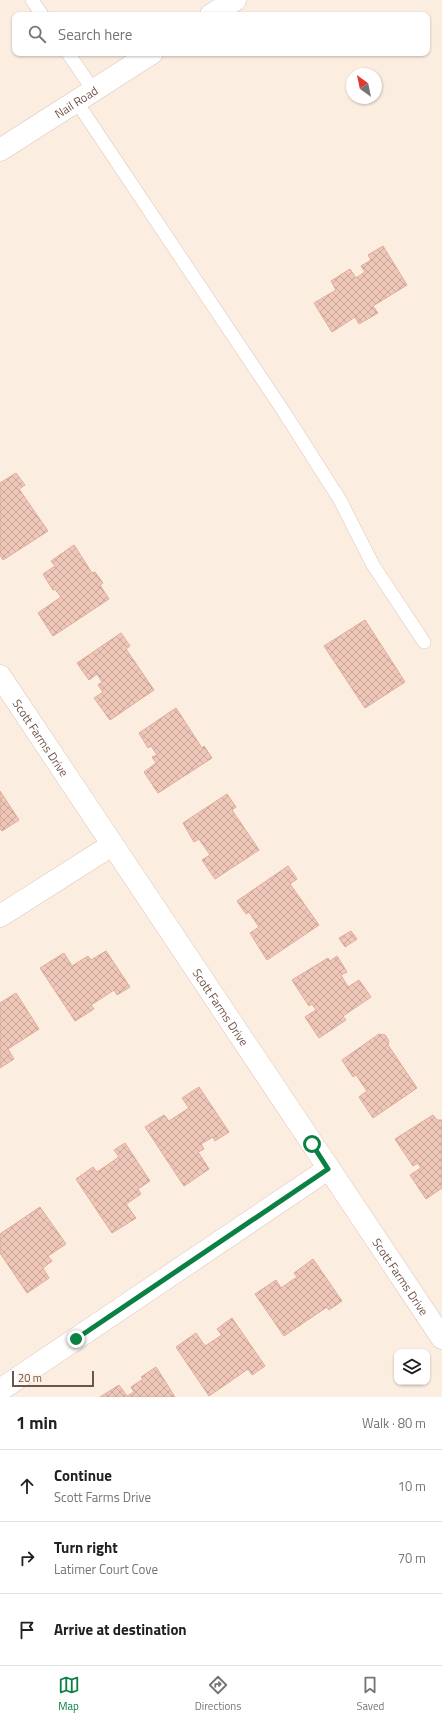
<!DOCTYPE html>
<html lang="en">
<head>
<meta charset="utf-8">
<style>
  :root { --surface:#fff; --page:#f6f6f6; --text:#202124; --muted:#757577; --line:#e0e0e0; --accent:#0b8043 }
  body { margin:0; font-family:"Titillium Web",sans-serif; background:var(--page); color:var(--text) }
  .controls { position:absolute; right:12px; bottom:12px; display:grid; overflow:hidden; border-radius:8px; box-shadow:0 1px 3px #0004 }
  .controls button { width:36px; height:36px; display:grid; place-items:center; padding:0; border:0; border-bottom:1px solid var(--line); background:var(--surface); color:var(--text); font:20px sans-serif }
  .compass { position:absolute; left:346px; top:68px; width:36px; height:36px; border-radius:50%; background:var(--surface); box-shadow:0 1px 3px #0004; rotate:327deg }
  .scale { position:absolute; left:12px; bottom:10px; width:82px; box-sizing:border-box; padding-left:4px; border:2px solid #6f5249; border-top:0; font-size:11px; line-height:14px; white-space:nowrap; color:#6f5249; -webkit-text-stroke:3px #fef1e5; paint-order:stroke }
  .stop { position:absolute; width:12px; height:12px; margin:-9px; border:3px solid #0b8043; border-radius:50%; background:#fff }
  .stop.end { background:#0b8043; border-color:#fff; box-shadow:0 1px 4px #0008 }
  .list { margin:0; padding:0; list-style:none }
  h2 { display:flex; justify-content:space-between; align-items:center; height:52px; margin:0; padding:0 16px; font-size:17px }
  h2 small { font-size:13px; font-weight:400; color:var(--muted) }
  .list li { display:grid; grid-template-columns:26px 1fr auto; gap:12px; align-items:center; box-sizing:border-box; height:72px; padding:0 16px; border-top:1px solid var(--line) }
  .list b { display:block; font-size:15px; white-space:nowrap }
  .list p { margin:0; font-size:13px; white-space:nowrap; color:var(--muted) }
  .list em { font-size:13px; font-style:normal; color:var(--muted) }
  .icon { flex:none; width:22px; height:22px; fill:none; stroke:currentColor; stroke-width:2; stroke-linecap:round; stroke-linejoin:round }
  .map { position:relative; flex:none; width:442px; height:1397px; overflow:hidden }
  .search { position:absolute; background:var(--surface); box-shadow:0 1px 3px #0004; left:12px; right:12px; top:12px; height:44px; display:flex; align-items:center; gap:10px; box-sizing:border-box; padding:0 14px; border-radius:8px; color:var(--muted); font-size:15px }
  .sheet { height:268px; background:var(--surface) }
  nav { display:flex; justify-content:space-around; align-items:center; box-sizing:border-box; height:56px; border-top:1px solid var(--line); background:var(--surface); font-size:11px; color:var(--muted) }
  nav a { display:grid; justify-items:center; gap:2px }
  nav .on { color:var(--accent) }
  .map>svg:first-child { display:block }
  .building { fill:url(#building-cross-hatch); stroke:#e0ac9a }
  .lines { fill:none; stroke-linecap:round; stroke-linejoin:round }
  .service-casing { stroke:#dec8bc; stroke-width:14 }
  .minor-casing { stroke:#dec8bc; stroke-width:23 }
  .tertiary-casing { stroke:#dec8bc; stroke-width:23 }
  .service { stroke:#fff; stroke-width:13 }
  .minor { stroke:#fff; stroke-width:22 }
  .tertiary { stroke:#fff; stroke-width:22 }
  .route { stroke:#0b8043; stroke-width:5 }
  .labels { text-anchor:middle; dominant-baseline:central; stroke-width:4; stroke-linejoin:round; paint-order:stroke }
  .street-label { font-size:12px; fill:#6f5249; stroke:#fef1e5 }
</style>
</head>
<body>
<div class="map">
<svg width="442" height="1397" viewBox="0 0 442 1397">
  <defs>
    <pattern id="building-cross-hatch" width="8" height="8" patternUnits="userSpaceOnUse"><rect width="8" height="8" fill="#efc7b8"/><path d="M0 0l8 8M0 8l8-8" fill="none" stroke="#c6a498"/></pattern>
  </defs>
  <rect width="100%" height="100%" fill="#fbeddf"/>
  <!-- building -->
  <g class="building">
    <polygon points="383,246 407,285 373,306 378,313 359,324 355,317 332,332 314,303 336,290 331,281 350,269 356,278 365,272 361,266 371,260 368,255"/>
    <polygon points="16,473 25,485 19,489 48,531 3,560 0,555 0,483"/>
    <polygon points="74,545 92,573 95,572 103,583 100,585 109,599 53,636 38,613 61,597 55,589 53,590 43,574 55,566 51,561"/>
    <polygon points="365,620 405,682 365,708 324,646"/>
    <polygon points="121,633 130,646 126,649 154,690 110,720 94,698 103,692 98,685 102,682 97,674 89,680 77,663"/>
    <polygon points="176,708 202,748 204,746 212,758 158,793 144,772 156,763 152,757 157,755 151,746 148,748 139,733"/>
    <polygon points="0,791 19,820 2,831 0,829"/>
    <polygon points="227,794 236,807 232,810 259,850 215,879 202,860 210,855 199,839 194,842 183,823"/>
    <polygon points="288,866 297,879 290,884 319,925 267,960 250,933 259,927 249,912 246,914 237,901"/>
    <polygon points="351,931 357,939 345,947 339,938"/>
    <polygon points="106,951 130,987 117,995 114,990 91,1005 94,1009 75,1021 40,968 64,953 72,966 88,956 91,960"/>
    <polygon points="337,956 347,972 341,975 348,987 359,980 371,997 343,1016 346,1020 319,1038 305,1017 316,1010 312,1004 309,1006 292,980 328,958 330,961"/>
    <polygon points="16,993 39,1029 8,1049 14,1059 0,1068 0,1003"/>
    <polygon points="379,1034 385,1035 389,1041 388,1045 417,1088 373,1118 359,1097 367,1091 356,1075 353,1077 342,1060"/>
    <polygon points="199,1087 229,1132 215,1141 213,1137 201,1144 204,1149 198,1152 209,1169 184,1186 145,1127 164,1115 169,1121 189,1108 182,1098"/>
    <polygon points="433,1115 437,1120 442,1120 442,1188 426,1199 410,1175 421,1168 418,1163 413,1166 395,1139"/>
    <polygon points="125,1143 150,1181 138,1189 141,1194 126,1204 136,1218 112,1233 76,1179 93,1167 97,1172 119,1157 114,1150"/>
    <polygon points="40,1207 66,1244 48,1256 52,1261 43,1268 49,1278 27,1293 0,1253 0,1234"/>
    <polygon points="313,1259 342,1301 329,1310 327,1307 284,1336 255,1294 276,1280 281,1288 297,1277 294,1273"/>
    <polygon points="232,1318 265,1366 252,1375 248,1369 209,1396 176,1347 196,1333 205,1346 222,1335 217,1329"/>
    <polygon points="156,1367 175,1397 100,1397 119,1385 127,1396 134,1392 131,1387 143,1379 141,1377"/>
  </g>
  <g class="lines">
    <defs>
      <g id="service">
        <polyline points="32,0 42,15"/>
        <polyline points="68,53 93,90"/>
        <polyline points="76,101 284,412 340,500 373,565 424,642"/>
      </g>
      <g id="minor">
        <path id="s1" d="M0,676L442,1338"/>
        <polyline points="0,916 112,845"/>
        <polyline points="0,1390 328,1169"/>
      </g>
      <g id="tertiary">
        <polyline points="211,15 235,0"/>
        <path id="s2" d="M0,150L152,53"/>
      </g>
    </defs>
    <!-- service casing -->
    <use href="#service" class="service-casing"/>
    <!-- minor casing -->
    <use href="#minor" class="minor-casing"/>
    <!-- tertiary casing -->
    <use href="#tertiary" class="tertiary-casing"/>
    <!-- service -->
    <use href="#service" class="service"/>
    <!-- minor -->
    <use href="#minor" class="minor"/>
    <!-- tertiary -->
    <use href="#tertiary" class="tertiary"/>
  </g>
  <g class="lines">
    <!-- route -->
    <polyline class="route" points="76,1339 328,1169 312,1144"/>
  </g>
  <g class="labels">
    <!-- street labels -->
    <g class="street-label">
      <text stroke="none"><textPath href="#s2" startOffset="90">Nail Road</textPath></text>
      <text stroke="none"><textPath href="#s1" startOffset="74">Scott Farms Drive</textPath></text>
      <text stroke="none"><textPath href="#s1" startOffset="398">Scott Farms Drive</textPath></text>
      <text stroke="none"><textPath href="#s1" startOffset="722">Scott Farms Drive</textPath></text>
    </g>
  </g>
</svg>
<div class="controls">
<button><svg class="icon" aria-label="layers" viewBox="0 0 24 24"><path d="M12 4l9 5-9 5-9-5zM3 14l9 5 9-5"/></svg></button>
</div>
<svg class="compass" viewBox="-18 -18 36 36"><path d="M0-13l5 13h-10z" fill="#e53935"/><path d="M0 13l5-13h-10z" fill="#757577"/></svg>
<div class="scale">20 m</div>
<div class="stop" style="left:312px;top:1144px"></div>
<div class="stop end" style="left:76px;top:1339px"></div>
<div class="search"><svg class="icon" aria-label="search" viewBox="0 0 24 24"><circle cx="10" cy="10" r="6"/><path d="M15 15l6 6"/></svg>Search here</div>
</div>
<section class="sheet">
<h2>1 min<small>Walk · 80 m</small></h2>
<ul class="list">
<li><svg class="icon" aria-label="ahead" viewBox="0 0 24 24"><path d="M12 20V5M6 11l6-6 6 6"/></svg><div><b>Continue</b><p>Scott Farms Drive</p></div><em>10 m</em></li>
<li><svg class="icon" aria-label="right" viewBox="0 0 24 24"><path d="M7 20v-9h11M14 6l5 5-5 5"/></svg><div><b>Turn right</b><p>Latimer Court Cove</p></div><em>70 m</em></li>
<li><svg class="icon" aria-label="arrive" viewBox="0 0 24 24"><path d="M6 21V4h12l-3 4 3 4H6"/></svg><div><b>Arrive at destination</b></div></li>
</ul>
</section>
<nav>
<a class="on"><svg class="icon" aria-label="map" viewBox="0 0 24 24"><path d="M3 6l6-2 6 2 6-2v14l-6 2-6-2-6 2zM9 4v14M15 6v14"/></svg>Map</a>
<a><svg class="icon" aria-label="directions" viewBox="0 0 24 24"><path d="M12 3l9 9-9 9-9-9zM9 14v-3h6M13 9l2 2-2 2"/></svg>Directions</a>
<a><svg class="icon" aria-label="saved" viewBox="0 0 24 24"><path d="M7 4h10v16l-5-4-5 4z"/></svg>Saved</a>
</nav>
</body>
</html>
